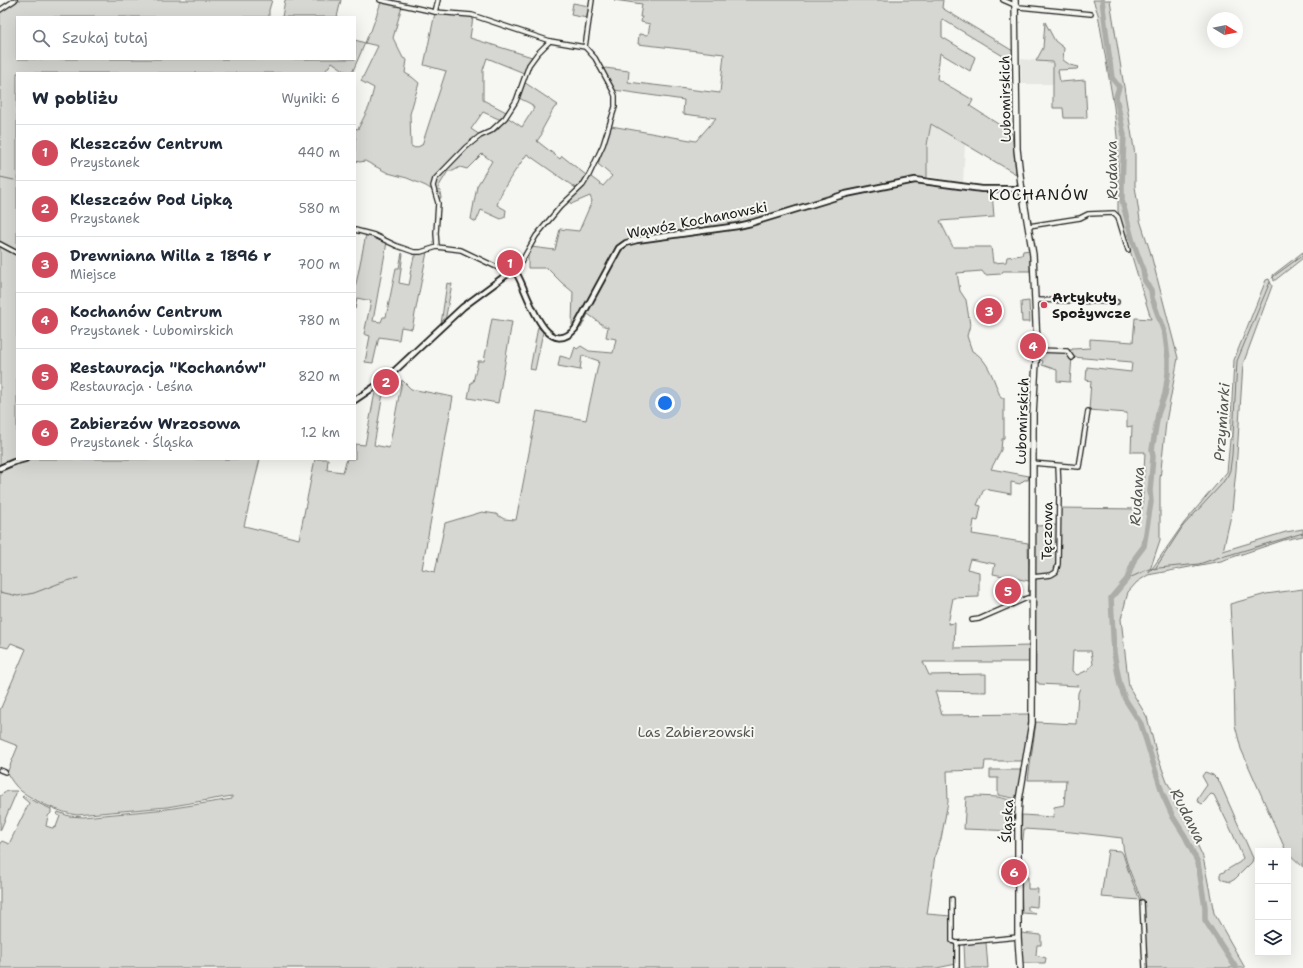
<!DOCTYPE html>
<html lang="pl">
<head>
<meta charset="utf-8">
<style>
  :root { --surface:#fff; --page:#f2f2f3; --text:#1f2937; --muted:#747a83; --line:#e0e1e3; --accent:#d1495b }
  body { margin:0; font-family:"Shantell Sans",sans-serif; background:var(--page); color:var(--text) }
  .controls { position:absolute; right:12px; bottom:12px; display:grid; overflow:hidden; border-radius:0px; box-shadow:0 4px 16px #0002 }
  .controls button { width:36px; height:36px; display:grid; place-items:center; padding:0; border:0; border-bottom:1px solid var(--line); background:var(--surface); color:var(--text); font:20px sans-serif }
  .compass { position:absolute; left:1207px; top:12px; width:36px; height:36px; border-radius:50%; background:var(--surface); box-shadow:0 4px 16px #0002; rotate:100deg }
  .you { position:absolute; left:665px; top:403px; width:14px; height:14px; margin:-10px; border:3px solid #fff; border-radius:50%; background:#1a73e8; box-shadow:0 0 0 6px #1a73e833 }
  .badge { display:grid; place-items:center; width:26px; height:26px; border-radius:50%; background:var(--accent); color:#fff; font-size:13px; font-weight:700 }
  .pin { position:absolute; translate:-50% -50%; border:2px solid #fff; box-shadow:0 1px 4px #0006 }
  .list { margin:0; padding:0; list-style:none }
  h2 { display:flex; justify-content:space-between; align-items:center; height:52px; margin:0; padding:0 16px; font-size:17px }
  h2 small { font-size:13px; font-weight:400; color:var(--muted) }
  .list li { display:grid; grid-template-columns:26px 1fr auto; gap:12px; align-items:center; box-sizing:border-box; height:56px; padding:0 16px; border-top:1px solid var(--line) }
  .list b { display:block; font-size:15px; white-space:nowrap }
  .list p { margin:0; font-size:13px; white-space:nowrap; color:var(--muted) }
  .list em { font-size:13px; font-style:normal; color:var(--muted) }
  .icon { flex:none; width:22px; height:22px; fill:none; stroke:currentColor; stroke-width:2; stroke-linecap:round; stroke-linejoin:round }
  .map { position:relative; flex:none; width:1303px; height:968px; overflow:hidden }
  .search { position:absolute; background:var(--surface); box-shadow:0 4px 16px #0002; left:16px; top:16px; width:340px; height:44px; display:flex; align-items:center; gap:10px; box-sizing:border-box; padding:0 14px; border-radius:0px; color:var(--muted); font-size:15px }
  .panel { position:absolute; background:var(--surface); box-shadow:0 4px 16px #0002; left:16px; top:72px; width:340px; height:388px; border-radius:0px }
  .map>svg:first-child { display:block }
  .built { fill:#e6e6e2 }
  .green { fill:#d6d6d2; stroke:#797977; fill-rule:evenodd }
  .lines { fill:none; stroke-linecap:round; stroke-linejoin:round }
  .stream { stroke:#727271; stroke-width:1 }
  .river { stroke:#acaca9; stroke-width:5.5 }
  .minor-casing { stroke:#1c1c1c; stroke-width:6 }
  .tertiary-casing { stroke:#1c1c1c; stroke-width:8 }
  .primary-casing { stroke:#1c1c1c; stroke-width:8 }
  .minor { stroke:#f6f6f2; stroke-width:3.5 }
  .tertiary { stroke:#f6f6f2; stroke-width:4.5 }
  .primary { stroke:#f6f6f2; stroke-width:5.5 }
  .poi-dot { fill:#d1495b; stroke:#f6f6f2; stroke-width:1.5 }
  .labels { text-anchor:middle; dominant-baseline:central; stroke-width:4; stroke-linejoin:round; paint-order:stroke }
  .street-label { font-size:14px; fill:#1c1c1c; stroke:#f6f6f2 }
  .poi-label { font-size:14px; font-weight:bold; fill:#1c1c1c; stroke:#f6f6f2; text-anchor:start }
  .park-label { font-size:14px; fill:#545453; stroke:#f6f6f2 }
  .water-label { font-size:15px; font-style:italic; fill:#565654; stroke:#f6f6f2 }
  .quarter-label { font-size:16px; letter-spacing:1px; fill:#1c1c1c; stroke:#f6f6f2 }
</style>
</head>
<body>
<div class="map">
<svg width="1303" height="968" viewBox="0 0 1303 968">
  <rect width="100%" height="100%" fill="#f6f6f2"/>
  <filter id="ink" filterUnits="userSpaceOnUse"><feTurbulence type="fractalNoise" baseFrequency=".025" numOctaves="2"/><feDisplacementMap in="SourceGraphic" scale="8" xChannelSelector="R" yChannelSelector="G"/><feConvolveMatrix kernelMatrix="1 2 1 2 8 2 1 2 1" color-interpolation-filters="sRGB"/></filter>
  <g filter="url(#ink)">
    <!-- built -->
    <g class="built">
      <polygon points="1021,59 1053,62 1053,84 1021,84"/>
      <polygon points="931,124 965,144 963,183 927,176 928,145"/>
    </g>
    <!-- green -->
    <g class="green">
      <path d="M17,0H272L269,10V17H17V59H355V40L365,43L369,33L371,31L381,2L402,6L393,38L403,58L407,60L405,73L412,77L419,83L410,114L411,146L415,148L422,145L446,71L424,65L435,13L473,17L470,38L532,57L528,64L524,73L487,58L483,70V100L508,113L501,120L483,112L471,129L480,135L489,132L490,134L497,130L507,117L522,127L534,108L531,104L519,98L524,82L558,105L554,108L542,130V134L537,141L560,159L562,156L586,175L577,189L527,154C517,169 502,187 497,205L506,210L505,217L501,219L481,210L476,222L471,219L477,186L492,161L482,154L467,169L460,167L453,171H448L439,186L441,198L436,199L432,190L426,186L407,178L388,173L365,161L360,162L355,161V128L358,129L369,107L374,88L361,81L378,46L365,43L352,73H348L332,62L324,73H17V459L0,466V11Z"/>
      <polygon points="285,0 341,0 337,17 282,17"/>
      <path d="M614,0H943L942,8L1013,51V62L942,19V37L975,57L970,71L940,53L937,79L973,100L970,106L1012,133L1016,174L931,124L927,145V177L926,182L992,192L994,217L940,221L953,247H991L993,263L1006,262L1007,257L1022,255L1023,251L1030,250V271H1003L1001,274L985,275L982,271L957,273L960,291L966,300L970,325L967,336L972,351C989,359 994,382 1001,398H1004V438L1002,439L1001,450L991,469L1029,476L1028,480H1024L1020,484L1011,482V494L984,489L977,505L981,506L978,521L974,520L972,534L1028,543L1029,581L993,574L995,564L970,559L967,569L979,572V597L953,598L948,624L955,623L954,648L1029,646V662H923L929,675L986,674V692L935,691L942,715L1029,714L1028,730L1024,761H985L984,770L947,771L948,802L941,839L935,855L927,914L951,916V944H957L956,964L937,968H0V843L2,841L9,844L29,803L22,797L23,796L51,809V813L48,816L46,826L52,828L56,827L60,816L57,815L58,812L69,816L83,817L167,809L232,799V796L167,807L77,815C61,813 34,801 21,791C15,786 11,780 7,773L18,746L0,739V710L26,649L11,643L8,648L0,646V471L16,463L31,459H260L244,526L299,539L315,459H328L327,470L343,472L347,459H355V444L365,445L375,392L385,382L374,445L389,448L402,380L411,389L453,397L422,569L435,572L445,523L482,512L496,514L504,519L516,520L537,411L586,420L599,361L582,355L580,370L558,366L560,356L571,359L575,347L577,349L581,346L589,351L613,353L616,339L606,337L608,327L604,326L588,314L581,328L572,325L573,292L562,283L547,268H528V253L531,247L555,250L560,229L579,231L592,201L590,196L571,204L570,199L586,184L591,177L603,186L612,176L598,164L611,126L696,141L716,118L683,114L684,100L614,90L603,70L605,68L629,71L628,82L720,93L724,54L638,44L639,34L648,35L650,24L641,22L642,17H640L642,4Z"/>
      <path d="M1093,0H1110L1135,155V186L1140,220L1150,251L1178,358L1166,422L1160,479V540L1149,573L1184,523L1227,472L1230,440L1234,360L1266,280L1269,279L1272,286L1243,364L1236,470L1232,511L1223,551L1286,532L1303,529V536L1284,540L1221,561L1148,575L1137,582L1128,592L1121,619L1129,687L1147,717L1157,755L1167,782L1173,792L1175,805L1185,818L1203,857L1214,913L1245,968H1146L1144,908C1142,899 1138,892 1135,884C1129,870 1123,854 1122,838L1071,832L1024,829L1023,840H1021L1022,815L1053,817L1054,807L1064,805L1066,780H1028L1036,722L1076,724L1078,693L1080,688L1078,686L1039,684L1038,682H1035V526L1057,525V508L1142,509L1145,452H1131L1132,426L1127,427V413L1089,410L1091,381L1086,380L1087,367L1131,372L1132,362L1072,357L1070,382L1057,381V370L1042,365L1043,361L1040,360V348L1072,350V349L1090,348V339L1133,342L1135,318L1151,319L1118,211V147L1114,107L1098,14ZM1073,651H1091L1093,664L1088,670L1077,675L1072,671Z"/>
      <polygon points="573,3 589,6 587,18 571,15"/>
      <polygon points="1045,22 1055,41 1064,48 1063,60 1070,65 1079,67 1077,69 1058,70 1060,82 1085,80 1087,118 1064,118 1063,108 1053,108 1053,62 1036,61 1043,48"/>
      <polygon points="366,234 387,242 373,321 381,322 383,317 386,317 396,268 399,268 402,253 403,254 399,283 409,285 411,275 410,274 414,257 416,257 416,254 427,252 412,329 401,327 399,340 379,337 373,363 365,362 370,336 364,334 371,301 357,298 355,309 355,289"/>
      <polygon points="1303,252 1303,258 1274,281 1273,275"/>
      <polygon points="447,283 452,284 445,321 441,324"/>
      <polygon points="1029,301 1030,322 1022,322 1021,302"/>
      <polygon points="492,319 512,322 498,403 468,398 471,382 473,382 478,361 484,361"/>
      <polygon points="538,327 543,332 535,370 530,369"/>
      <polygon points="1303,589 1303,867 1288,853 1288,851 1286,851 1241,749 1235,725 1234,680 1230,604 1266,594"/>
      <polygon points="990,770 1023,770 1018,799 998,795 998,778 990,778"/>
      <path d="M1205,772L1213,775L1219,781L1253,858L1252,862L1235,879L1230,882L1223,880L1220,878V874L1240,862L1243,858L1232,832L1214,795L1211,794C1207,797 1206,801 1202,804L1197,801L1198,798L1207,785L1202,776Z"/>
      <polygon points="7,791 17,791 0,831 0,796"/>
      <polygon points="976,796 998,797 1018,802 1017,831 964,829 966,797"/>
      <polygon points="1108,850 1121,851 1123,854 1130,876 1140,900 1101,897"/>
      <polygon points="1021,877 1028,877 1028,889 1038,889 1037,907 1028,906 1028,910 1036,914 1022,913"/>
      <polygon points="1021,933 1041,935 1041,945 1037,945 1036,955 1046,958 1045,963 1022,963"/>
      <polygon points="986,942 988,968 965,968 964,944"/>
    </g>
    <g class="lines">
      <!-- stream -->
      <g class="stream">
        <polyline points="355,137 356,138"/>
        <polyline points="0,177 14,180"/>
        <polyline points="1272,278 1274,276 1303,255"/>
        <polyline points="1222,557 1303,533"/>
        <polyline points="1155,569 1183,526 1221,485 1228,475 1230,470 1232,455 1237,361 1270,282"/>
        <polyline points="1127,579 1149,569 1199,564 1220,557"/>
        <polyline points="1029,582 1029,568"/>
        <polyline points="0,592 18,596 34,593 60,583 78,578"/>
        <polyline points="1028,596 1029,585"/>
      </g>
      <!-- river -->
      <polyline class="river" points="1102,0 1112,78 1119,87 1116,97 1124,135 1122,184 1122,200 1132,239 1143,269 1145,281 1151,290 1152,298 1165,335 1168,359 1168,373 1165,394 1158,414 1152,450 1153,457 1150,491 1151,502 1144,546 1135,558 1127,579 1111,598 1114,653 1120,685 1125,699 1141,724 1163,795 1173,817 1185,836 1198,863 1205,907 1205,920 1236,968"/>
      <defs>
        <g id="minor">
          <polyline points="380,0 435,12 472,15 550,41 585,47 595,58 613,91 615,96 615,107 603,145 589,175 583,185 560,207 536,236 515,273"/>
          <polyline points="1003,0 1019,7 1091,14"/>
          <polyline points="0,10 15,0"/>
          <polyline points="435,12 438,0"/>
          <polyline points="585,47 592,0"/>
          <polyline points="1029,226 1080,218 1088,214 1114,213 1118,217 1128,250"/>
          <polyline points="355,230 374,235 397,246 414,252 421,252 437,247 461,250 509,273"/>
          <polyline points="0,244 17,253"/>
          <polyline points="437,247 436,233 438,203 433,186 435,179 466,147 480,136 491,131 505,118 516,101 529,65 537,54 550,41"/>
          <polyline points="1035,300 1117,302"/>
          <polyline points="1037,350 1067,351 1072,358"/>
          <polyline points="1032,463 1079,467 1088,411"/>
          <polyline points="1032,577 1051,575 1056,572 1058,564 1059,491 1058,466"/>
          <polyline points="972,620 979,619 1027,598 1032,598"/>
          <polyline points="0,770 5,772"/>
          <polyline points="952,899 952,941 957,943 957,968"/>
          <polyline points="1142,902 1145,968"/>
          <polyline points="957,943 1018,937"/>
        </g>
        <g id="tertiary">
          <path d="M355,400L386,379L463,307L509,273H515L518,276C528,294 546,361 575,329L619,248L626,243L637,240L738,226L751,223L846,194L915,180L982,189H1022"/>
          <polyline points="0,468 14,462 25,459"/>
        </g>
        <polyline id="primary" points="1015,0 1017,149 1021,184 1033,255 1037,345 1033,414 1032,723 1019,800 1018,815 1018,937 1020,968"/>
      </defs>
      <!-- minor casing -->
      <use href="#minor" class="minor-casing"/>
      <!-- tertiary casing -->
      <use href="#tertiary" class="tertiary-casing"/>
      <!-- primary casing -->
      <use href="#primary" class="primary-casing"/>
      <!-- minor -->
      <use href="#minor" class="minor"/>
      <!-- tertiary -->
      <use href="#tertiary" class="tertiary"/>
      <!-- primary -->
      <use href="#primary" class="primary"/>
    </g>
  </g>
  <!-- markers -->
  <circle class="poi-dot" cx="1044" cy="305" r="4"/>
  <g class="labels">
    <!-- street labels -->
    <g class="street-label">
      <text transform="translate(1005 99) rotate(-91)">Lubomirskich</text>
      <text transform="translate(697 220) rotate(-11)">Wąwóz Kochanowski</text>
      <text transform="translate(1022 421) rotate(-88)">Lubomirskich</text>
      <text transform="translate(1047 531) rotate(-89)">Tęczowa</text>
      <text transform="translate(1007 821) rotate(-87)">Śląska</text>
    </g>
    <!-- poi labels -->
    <g class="poi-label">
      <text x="1052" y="297">Artykuły<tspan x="1052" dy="16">Spożywcze</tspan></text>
    </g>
    <!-- park labels -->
    <g class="park-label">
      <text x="696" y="732">Las Zabierzowski</text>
    </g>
    <!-- water labels -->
    <g class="water-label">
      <text transform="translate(1112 170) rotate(-91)">Rudawa</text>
      <text transform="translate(1222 422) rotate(-86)">Przymiarki</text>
      <text transform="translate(1137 496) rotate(-86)">Rudawa</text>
      <text transform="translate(1188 816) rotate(63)">Rudawa</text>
    </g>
    <!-- quarter labels -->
    <g class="quarter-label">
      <text x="1039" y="194">KOCHANÓW</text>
    </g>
  </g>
</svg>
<div class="controls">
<button>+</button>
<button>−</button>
<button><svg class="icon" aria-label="layers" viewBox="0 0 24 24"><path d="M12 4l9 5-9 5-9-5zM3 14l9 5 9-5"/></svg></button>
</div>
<svg class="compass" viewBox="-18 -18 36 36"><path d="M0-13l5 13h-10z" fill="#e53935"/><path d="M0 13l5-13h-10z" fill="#747a83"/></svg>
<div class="you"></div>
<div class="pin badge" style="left:510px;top:263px">1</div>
<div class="pin badge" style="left:386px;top:382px">2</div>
<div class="pin badge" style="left:989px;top:311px">3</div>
<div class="pin badge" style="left:1033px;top:346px">4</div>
<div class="pin badge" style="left:1008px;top:591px">5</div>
<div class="pin badge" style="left:1014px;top:872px">6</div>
<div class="search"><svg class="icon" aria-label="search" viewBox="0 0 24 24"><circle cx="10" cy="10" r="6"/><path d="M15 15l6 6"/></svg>Szukaj tutaj</div>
<section class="panel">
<h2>W pobliżu<small>Wyniki: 6</small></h2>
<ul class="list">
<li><span class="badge">1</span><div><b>Kleszczów Centrum</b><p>Przystanek</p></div><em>440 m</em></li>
<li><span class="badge">2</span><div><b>Kleszczów Pod Lipką</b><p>Przystanek</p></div><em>580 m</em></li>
<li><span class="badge">3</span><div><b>Drewniana Willa z 1896 r</b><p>Miejsce</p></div><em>700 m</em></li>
<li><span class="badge">4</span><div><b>Kochanów Centrum</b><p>Przystanek · Lubomirskich</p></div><em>780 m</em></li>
<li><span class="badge">5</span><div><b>Restauracja &quot;Kochanów&quot;</b><p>Restauracja · Leśna</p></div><em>820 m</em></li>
<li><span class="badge">6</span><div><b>Zabierzów Wrzosowa</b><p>Przystanek · Śląska</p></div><em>1.2 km</em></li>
</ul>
</section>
</div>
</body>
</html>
